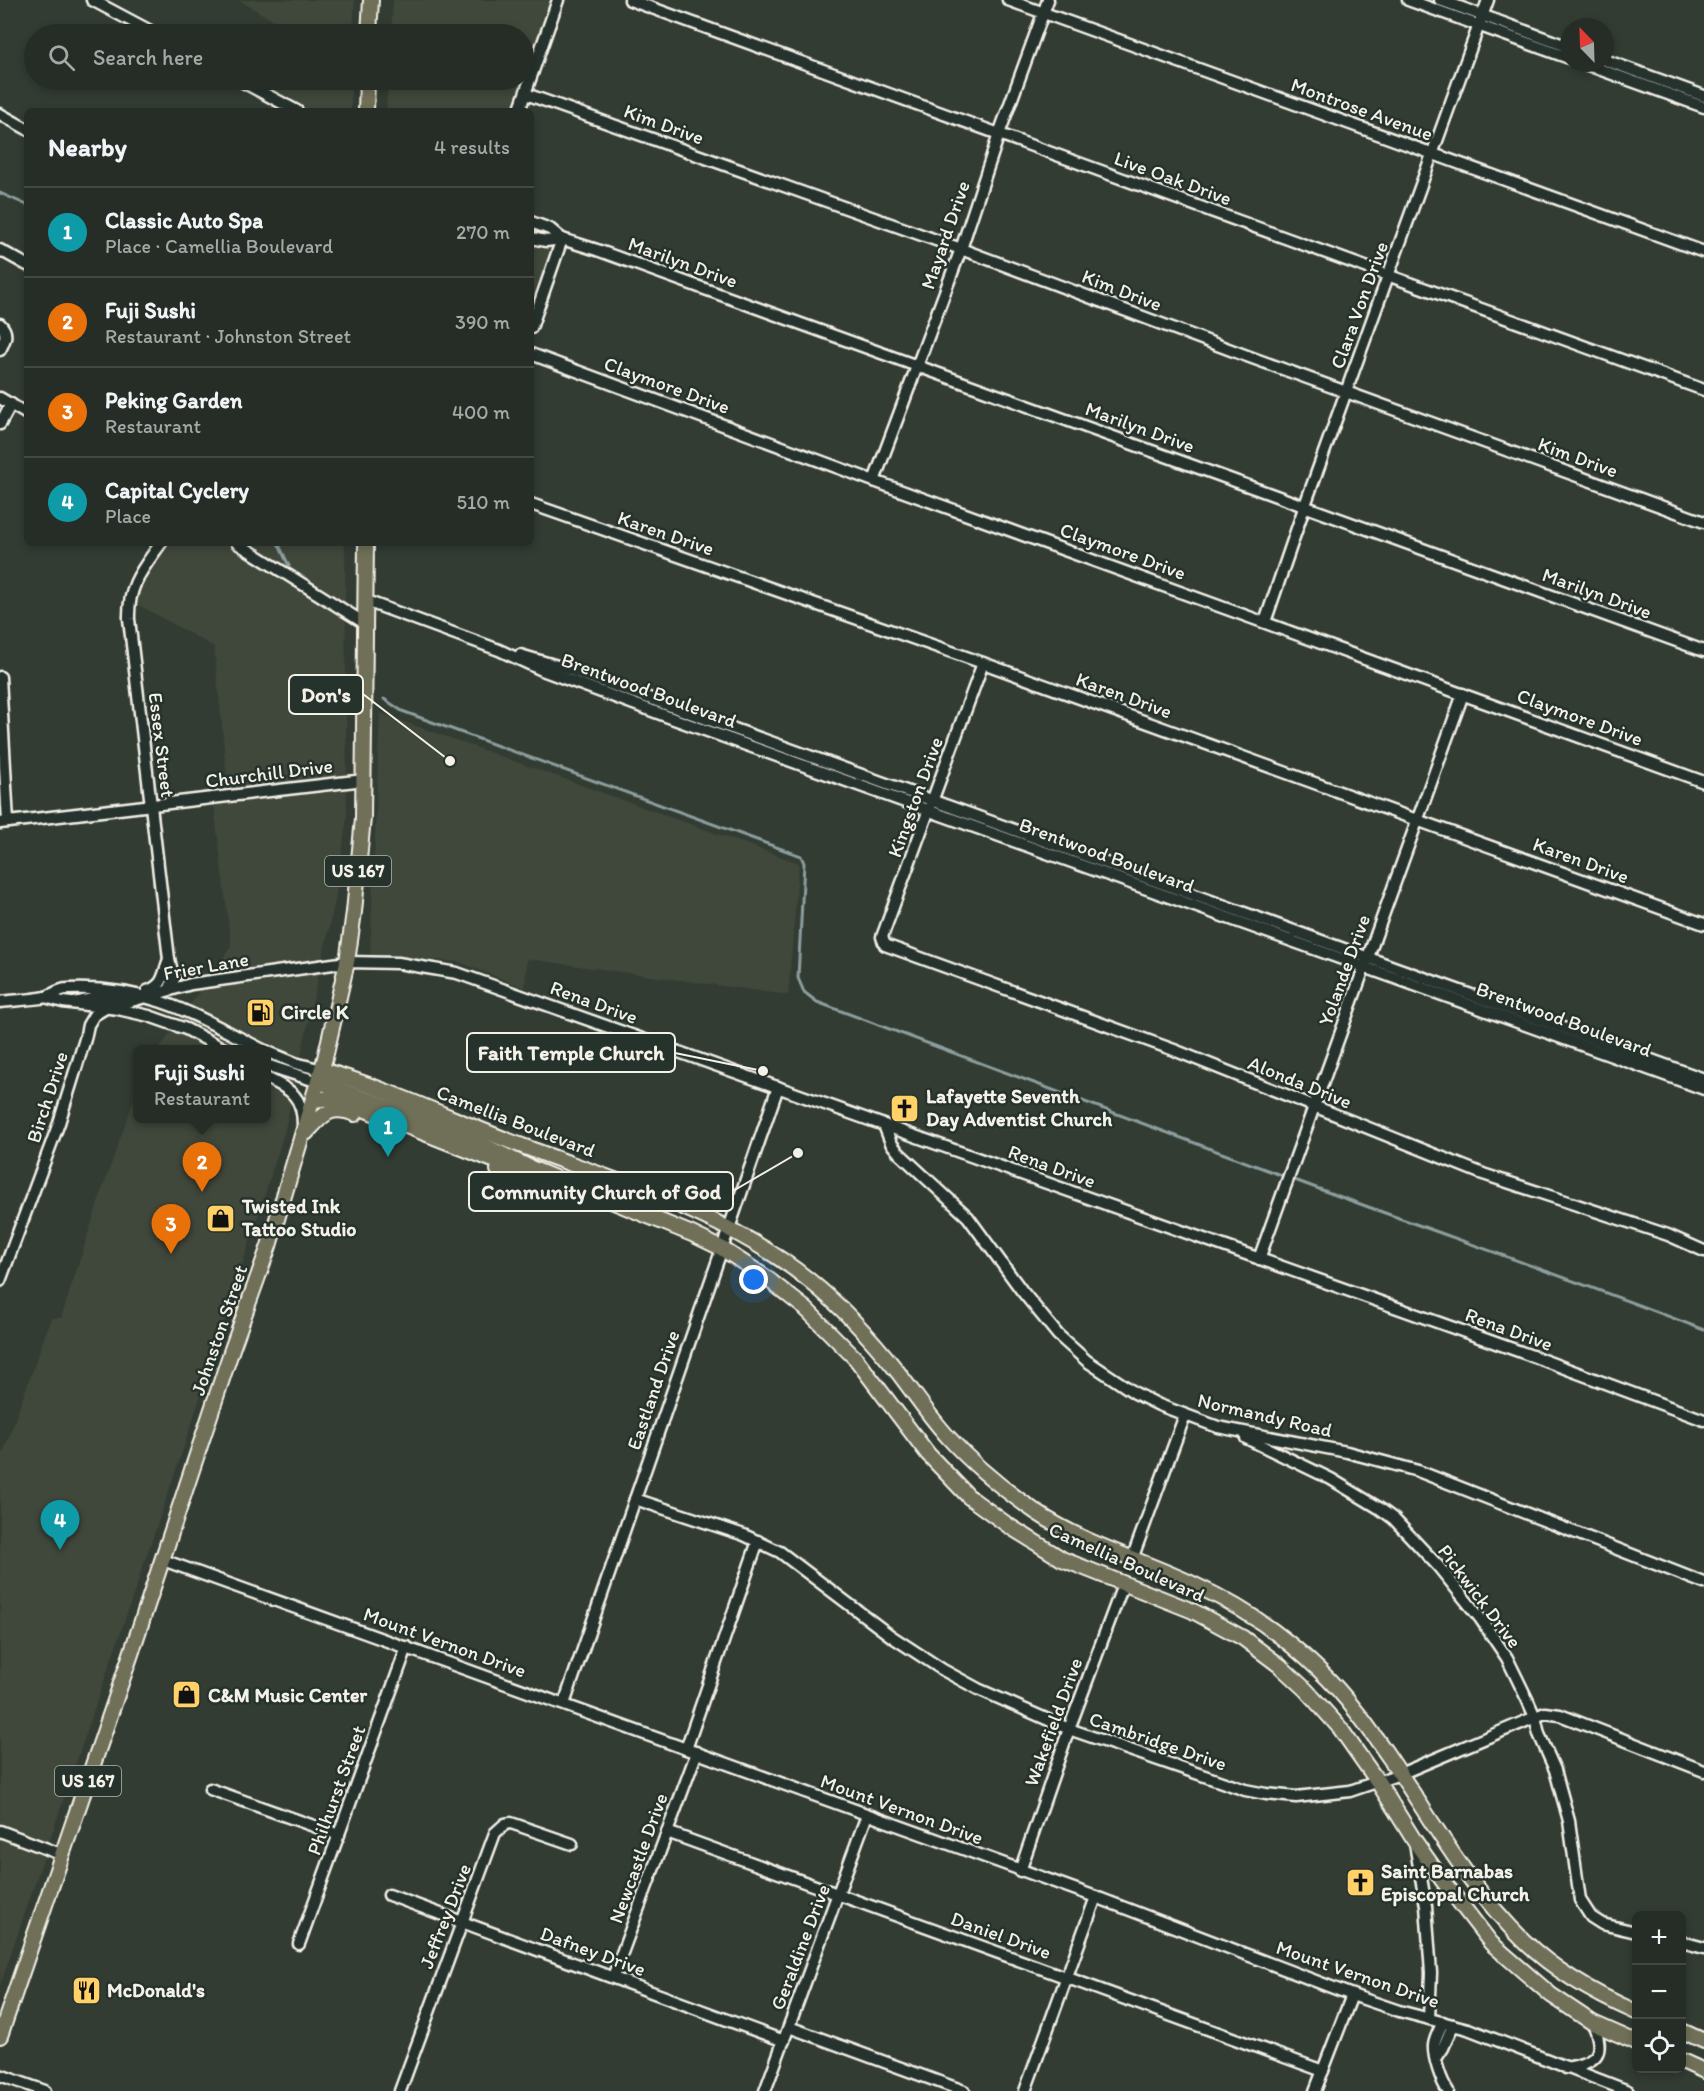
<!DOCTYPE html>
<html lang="en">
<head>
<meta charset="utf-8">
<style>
  :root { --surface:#262d26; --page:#323932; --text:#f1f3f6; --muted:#a4a8a7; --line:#424943; --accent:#95b2f1 }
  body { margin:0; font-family:Itim,sans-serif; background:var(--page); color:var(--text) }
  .controls { position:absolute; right:18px; bottom:18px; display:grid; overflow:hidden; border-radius:9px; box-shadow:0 3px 9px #0003 }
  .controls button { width:54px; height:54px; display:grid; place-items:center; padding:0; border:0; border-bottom:2px solid var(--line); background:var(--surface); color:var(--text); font:30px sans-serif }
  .compass { position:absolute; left:1560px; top:18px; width:54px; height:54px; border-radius:50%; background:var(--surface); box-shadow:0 3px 9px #0003; rotate:337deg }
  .you { position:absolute; left:754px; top:1280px; width:21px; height:21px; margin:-15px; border:4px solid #fff; border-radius:50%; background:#1a73e8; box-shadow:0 0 0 9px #1a73e833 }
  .badge { display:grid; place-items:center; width:39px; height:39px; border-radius:50%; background:var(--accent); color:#fff; font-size:20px; font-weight:700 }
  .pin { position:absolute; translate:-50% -50px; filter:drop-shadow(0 2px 3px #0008) }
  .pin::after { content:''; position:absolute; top:32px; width:21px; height:18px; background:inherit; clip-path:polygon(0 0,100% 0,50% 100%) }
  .popup { position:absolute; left:133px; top:1045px; width:138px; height:78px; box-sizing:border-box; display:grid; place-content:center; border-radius:9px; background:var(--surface); filter:drop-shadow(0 2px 4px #0005); font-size:20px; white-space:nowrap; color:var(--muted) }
  .popup b { font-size:22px; color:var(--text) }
  .popup::after { content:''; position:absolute; left:50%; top:100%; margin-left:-12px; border:12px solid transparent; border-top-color:var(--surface) }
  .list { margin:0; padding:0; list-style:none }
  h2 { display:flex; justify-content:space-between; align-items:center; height:78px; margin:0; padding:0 24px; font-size:26px }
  h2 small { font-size:20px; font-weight:400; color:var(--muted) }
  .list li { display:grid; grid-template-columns:39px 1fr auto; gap:18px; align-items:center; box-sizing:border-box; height:90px; padding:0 24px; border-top:2px solid var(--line) }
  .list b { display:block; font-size:22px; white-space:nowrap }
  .list p { margin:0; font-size:20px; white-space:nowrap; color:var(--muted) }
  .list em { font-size:20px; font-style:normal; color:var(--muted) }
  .icon { flex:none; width:33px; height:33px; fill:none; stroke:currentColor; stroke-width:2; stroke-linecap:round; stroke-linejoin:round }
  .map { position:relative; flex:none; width:1704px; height:2091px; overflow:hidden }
  .search { position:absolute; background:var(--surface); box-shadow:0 3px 9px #0003; left:24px; top:24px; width:510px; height:66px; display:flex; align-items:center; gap:15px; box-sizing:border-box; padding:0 21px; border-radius:33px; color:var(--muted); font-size:22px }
  .panel { position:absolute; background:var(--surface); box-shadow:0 3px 9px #0003; left:24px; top:108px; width:510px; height:438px; border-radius:9px }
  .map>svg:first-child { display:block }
  .built { fill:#40463a }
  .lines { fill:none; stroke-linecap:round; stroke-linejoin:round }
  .stream { stroke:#8c9e9e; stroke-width:3 }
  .minor-casing { stroke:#f4f1e8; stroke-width:15 }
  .major-casing { stroke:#f4f1e8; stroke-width:18 }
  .minor { stroke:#26332d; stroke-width:10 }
  .major { stroke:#706f59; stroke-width:14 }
  .labels { text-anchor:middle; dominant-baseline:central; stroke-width:5; stroke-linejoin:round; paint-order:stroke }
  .shield { fill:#26332d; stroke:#b6b8b0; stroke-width:1.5 }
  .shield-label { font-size:18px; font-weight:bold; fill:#f4f1e8 }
  .street-label { font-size:20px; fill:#f4f1e8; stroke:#26332d }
  .poi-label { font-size:20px; font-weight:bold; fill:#f4f1e8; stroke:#26332d; text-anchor:start }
  .leader { fill:none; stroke:#f4f1e8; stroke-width:2 }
  .callout-dot { fill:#f4f1e8; stroke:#26332d; stroke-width:2 }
  .callout { fill:#26332d; stroke:#f4f1e8; stroke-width:2 }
  .callout-label { font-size:21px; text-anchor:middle; font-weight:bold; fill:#f4f1e8 }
</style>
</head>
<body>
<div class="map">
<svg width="1704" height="2091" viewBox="0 0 1704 2091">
  <rect width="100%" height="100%" fill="#323c33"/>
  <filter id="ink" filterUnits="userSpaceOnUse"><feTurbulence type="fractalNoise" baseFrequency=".0167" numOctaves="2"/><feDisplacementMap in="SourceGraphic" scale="12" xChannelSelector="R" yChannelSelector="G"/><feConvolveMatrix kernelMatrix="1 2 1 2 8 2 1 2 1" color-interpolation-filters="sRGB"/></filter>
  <g filter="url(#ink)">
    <!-- built -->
    <g class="built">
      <polygon points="238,0 355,0 353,34 287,34 287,28"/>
      <polygon points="393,0 564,0 524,111 386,111 388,80 524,80 524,34 391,34"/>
      <polygon points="281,80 351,80 351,111 268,111 279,90"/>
      <polygon points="531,231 557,240 531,308"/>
      <polygon points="167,543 345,543 347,817 336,896 284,1134 191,1426 0,1986 0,1462 51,1318 61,1318 104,1184 137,1091 138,1118 266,1118 266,1050 159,1049 231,946 212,791 228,789 214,647 133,602 136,588"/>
      <polygon points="380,713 799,863 788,995 527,959 525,988 459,962 370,955"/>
    </g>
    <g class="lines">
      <!-- stream -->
      <g class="stream">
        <polyline points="0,193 27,205"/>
        <polyline points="278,543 289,566"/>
        <polyline points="384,699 402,711 801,856 804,863 798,978 804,992 817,1002 1286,1177"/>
        <path d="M1292,1179C1429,1230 1568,1277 1704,1330"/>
      </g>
      <defs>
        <g id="minor">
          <polyline points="92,0 156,34"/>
          <polyline points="630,0 1704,390"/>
          <polyline points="1008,0 1704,252"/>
          <polyline points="1408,0 1569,58"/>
          <polyline points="1440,0 1569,47"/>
          <polyline points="1605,60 1704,96"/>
          <polyline points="1582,63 1704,107"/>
          <polyline points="239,80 297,111"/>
          <polyline points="526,94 961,249 1247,356 1704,522"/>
          <polyline points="519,111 558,0"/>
          <polyline points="0,114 27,129"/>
          <polyline points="531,222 550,229 562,239 531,328"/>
          <polyline points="531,238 546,241 562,239 597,250 1704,651"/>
          <polyline points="0,250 27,265"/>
          <path d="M0,324C9,333 5,340 0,350"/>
          <polyline points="531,354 874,481 1704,782"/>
          <polyline points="0,398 27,414"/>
          <polyline points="0,424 11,404"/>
          <polyline points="874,481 961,249 999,134 1048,0"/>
          <polyline points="531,504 983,663 1704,924"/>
          <path d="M161,543C142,570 128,585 129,619L169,959L174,979L169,990"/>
          <polyline points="237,543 366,624"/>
          <polyline points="366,601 499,650 542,670 674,719 1704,1089"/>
          <polyline points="1265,622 1305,505 1488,0"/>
          <polyline points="520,655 571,670 1704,1079"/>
          <polyline points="983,663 882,937 885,945 1174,1050 1483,1174 1668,1235 1704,1251"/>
          <polyline points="0,677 8,822"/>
          <polyline points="0,823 364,780"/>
          <path d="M147,991C165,985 163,974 169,959"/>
          <polyline points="45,997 63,1002 118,1009 149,1016 186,1029 226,1050"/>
          <path d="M0,1002C15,1000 32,1000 46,997C53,994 60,989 67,989C148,985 195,1015 263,1050"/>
          <polyline points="74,1003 95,998 128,1002 191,984 347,962 398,963 457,973 1535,1357 1704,1420"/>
          <polyline points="266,1051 295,1063 322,1070"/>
          <polyline points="266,1065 319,1082"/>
          <path d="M266,1078C291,1089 303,1097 303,1125"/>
          <polyline points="884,1125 891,1143 899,1153 968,1217 1022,1291 1058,1335 1087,1361 1135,1393 1159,1405 1218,1427 1347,1452 1418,1471 1704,1583"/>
          <polyline points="1259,1259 1463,694"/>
          <polyline points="0,1281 59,1123 85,1039 88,1025 94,1015 107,1007"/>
          <polyline points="1246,1438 1331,1479 1379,1508 1394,1519 1438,1566 1480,1618 1507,1658 1527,1699 1535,1717 1539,1734 1555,1770 1569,1821 1580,1900 1591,1917 1602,1924 1636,1932"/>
          <polyline points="635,1499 744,1535 780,1552 891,1636 943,1670 978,1689 1069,1729 1245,1790 1266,1794 1296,1797 1350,1791 1400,1774 1545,1713 1560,1715 1704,1771"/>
          <polyline points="1132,1559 1185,1415"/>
          <polyline points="163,1560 1096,1897 1352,1995 1399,2011 1468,2029 1628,2091"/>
          <polyline points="564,1704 778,1087"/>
          <polyline points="686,1749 758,1541"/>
          <polyline points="210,1789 339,1835"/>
          <polyline points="0,1831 63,1855"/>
          <polyline points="667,1832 1323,2071"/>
          <polyline points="1415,1844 1426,1906 1431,1973 1429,2019"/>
          <polyline points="1020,1871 1069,1729 1123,1585"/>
          <polyline points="389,1895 784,2041"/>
          <polyline points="1682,1942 1704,1948"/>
          <polyline points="299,1944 407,1647"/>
          <polyline points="613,1977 697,1752"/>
          <path d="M1443,2022C1440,2029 1435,2037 1434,2045C1433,2057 1441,2081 1448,2091"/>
          <polyline points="789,2027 964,2091"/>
          <polyline points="1437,2057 1443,2048 1453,2025"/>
          <path d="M1566,2068C1597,2062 1606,2055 1593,2023"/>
          <polyline points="0,2075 45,2091"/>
          <polyline points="400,2091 495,1833 505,1824 511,1823 572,1844"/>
          <polyline points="765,2091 867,1815"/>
          <polyline points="1025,2091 1096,1897"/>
          <polyline points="1315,2091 1352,1995"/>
        </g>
        <g id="major">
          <polyline points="369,34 371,0"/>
          <polyline points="366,111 367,80"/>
          <path d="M322,1070C392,1090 457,1122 525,1147C621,1183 729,1215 810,1281C842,1307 871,1338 897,1371C914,1393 929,1416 948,1437C974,1466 1004,1490 1036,1512C1085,1545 1143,1560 1195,1585C1243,1607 1281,1633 1318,1669C1347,1696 1369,1728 1391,1760C1433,1822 1470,1889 1524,1941C1555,1971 1597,1995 1636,2012"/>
          <polyline points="319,1082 447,1128 533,1169 692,1234 721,1248 764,1276 806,1309 856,1359 928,1454 969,1497 1009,1526 1062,1559 1193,1611 1243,1638 1279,1665 1306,1690 1340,1728 1378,1782 1414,1840 1443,1881 1491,1943 1551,1995 1593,2023 1636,2042"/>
          <polyline points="313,1100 333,1098 343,1101 511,1167"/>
          <path d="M306,1133C323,1115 329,1104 355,1114"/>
          <polyline points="498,1170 546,1185 564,1188"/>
          <polyline points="1682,2031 1704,2041"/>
          <polyline points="0,2036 131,1654 232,1349 269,1246 325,1058 347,962 354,912 363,818 366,543"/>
          <polyline points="1682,2061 1704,2071"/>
        </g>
      </defs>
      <!-- minor casing -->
      <use href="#minor" class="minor-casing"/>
      <!-- major casing -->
      <use href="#major" class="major-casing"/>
      <!-- minor -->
      <use href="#minor" class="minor"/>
      <!-- major -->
      <use href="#major" class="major"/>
    </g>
  </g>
  <!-- icons -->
  <defs>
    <symbol id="fuel-square" viewBox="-11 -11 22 22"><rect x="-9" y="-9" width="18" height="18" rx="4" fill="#ffd166" stroke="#26332d"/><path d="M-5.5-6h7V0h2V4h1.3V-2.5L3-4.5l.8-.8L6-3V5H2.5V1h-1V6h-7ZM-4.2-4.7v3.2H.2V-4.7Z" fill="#111"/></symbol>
    <symbol id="church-square" viewBox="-11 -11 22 22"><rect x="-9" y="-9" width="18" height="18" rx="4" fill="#ffd166" stroke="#26332d"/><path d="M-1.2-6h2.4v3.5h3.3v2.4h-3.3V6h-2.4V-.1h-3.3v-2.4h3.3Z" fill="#111"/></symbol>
    <symbol id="shop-square" viewBox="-11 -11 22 22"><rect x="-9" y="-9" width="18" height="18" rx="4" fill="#ffd166" stroke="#26332d"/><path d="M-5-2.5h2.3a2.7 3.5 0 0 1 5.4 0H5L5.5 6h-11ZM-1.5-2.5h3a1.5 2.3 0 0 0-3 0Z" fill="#111"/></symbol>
    <symbol id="restaurant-square" viewBox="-11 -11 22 22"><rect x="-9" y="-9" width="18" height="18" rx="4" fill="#ffd166" stroke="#26332d"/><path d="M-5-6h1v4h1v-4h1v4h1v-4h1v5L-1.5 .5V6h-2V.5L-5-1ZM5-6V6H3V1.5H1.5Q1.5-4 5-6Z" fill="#111"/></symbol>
  </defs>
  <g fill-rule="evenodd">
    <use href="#fuel-square" x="244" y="996" width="33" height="33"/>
    <use href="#church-square" x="888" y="1092" width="33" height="33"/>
    <use href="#shop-square" x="204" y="1202" width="33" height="33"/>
    <use href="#shop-square" x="170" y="1678" width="33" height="33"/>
    <use href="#church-square" x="1344" y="1866" width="33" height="33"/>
    <use href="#restaurant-square" x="70" y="1974" width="33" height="33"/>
  </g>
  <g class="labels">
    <!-- shield labels -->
    <g class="shield">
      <rect x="325" y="856" width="66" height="30" rx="4.5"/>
      <rect x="55" y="1766" width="66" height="30" rx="4.5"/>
    </g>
    <g class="shield-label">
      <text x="358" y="871">US 167</text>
      <text x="88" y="1781">US 167</text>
    </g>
    <!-- street labels -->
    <g class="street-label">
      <text transform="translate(1362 109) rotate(20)">Montrose Avenue</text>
      <text transform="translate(664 124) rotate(20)">Kim Drive</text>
      <text transform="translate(1173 178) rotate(20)">Live Oak Drive</text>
      <text transform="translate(945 235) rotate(-71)">Mayard Drive</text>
      <text transform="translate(683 262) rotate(20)">Marilyn Drive</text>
      <text transform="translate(1122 290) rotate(21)">Kim Drive</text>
      <text transform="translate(1359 305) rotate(-70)">Clara Von Drive</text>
      <text transform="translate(667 385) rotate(20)">Claymore Drive</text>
      <text transform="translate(1140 427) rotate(20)">Marilyn Drive</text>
      <text transform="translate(1578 457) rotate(20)">Kim Drive</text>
      <text transform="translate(666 533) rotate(19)">Karen Drive</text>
      <text transform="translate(1123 551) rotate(20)">Claymore Drive</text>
      <text transform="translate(1597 593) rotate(20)">Marilyn Drive</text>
      <text transform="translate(649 690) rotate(20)">Brentwood Boulevard</text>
      <text transform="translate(1124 695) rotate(20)">Karen Drive</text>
      <text transform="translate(1580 717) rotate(20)">Claymore Drive</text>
      <text transform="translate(162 745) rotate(83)">Essex Street</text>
      <text transform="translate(269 773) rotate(-7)">Churchill Drive</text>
      <text transform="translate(915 797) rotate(-70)">Kingston Drive</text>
      <text transform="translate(1107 855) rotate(20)">Brentwood Boulevard</text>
      <text transform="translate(1581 860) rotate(20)">Karen Drive</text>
      <text transform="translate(206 966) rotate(-10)">Frier Lane</text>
      <text transform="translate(1344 970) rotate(-70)">Yolande Drive</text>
      <text transform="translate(594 1002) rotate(20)">Rena Drive</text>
      <text transform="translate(1564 1019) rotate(20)">Brentwood Boulevard</text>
      <text transform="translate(1300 1082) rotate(22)">Alonda Drive</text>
      <text transform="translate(47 1097) rotate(-72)">Birch Drive</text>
      <text transform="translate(516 1121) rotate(21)">Camellia Boulevard</text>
      <text transform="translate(1052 1166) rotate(20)">Rena Drive</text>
      <text transform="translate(1509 1329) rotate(20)">Rena Drive</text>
      <text transform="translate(219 1330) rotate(-71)">Johnston Street</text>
      <text transform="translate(653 1390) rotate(-71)">Eastland Drive</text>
      <text transform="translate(1265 1415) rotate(13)">Normandy Road</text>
      <text transform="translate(1127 1562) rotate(24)">Camellia Boulevard</text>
      <text transform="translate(1480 1596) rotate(53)">Pickwick Drive</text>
      <text transform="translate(445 1642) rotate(20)">Mount Vernon Drive</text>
      <text transform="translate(1053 1722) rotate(-70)">Wakefield Drive</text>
      <text transform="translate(1158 1741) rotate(19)">Cambridge Drive</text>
      <text transform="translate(336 1790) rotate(-70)">Philhurst Street</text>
      <text transform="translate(902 1809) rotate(20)">Mount Vernon Drive</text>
      <text transform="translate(638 1858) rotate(-70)">Newcastle Drive</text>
      <text transform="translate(445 1916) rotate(-69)">Jeffrey Drive</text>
      <text transform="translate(1001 1935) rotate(20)">Daniel Drive</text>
      <text transform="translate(800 1947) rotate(-69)">Geraldine Drive</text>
      <text transform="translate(593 1951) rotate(20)">Dafney Drive</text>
      <text transform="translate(1358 1974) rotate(19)">Mount Vernon Drive</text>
    </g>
    <!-- poi labels -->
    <g class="poi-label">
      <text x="281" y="1012">Circle K</text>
      <text x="926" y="1096">Lafayette Seventh<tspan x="926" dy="23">Day Adventist Church</tspan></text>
      <text x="242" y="1206">Twisted Ink<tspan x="242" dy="23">Tattoo Studio</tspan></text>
      <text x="208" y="1695">C&amp;M Music Center</text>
      <text x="1381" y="1871">Saint Barnabas<tspan x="1381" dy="23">Episcopal Church</tspan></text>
      <text x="107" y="1990">McDonald's</text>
    </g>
  </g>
  <!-- callouts -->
  <path class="leader" d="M450 761L363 694M763 1071L675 1053M798 1153L733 1191"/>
  <g class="callout-dot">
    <circle cx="450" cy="761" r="6"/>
    <circle cx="763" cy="1071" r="6"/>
    <circle cx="798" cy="1153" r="6"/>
  </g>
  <g class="callout">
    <rect x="289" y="675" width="74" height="39" rx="6"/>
    <rect x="467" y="1033" width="208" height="39" rx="6"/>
    <rect x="469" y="1172" width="264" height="39" rx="6"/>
  </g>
  <g class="callout-label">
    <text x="326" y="702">Don's</text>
    <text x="571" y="1060">Faith Temple Church</text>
    <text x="601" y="1199">Community Church of God</text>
  </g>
</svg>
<div class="controls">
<button>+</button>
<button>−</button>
<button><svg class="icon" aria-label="locate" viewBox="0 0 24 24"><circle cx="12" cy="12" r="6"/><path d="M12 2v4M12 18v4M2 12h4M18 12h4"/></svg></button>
</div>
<svg class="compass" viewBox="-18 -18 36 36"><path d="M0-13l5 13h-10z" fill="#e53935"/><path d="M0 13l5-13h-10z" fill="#a4a8a7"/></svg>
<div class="you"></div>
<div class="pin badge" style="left:388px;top:1157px;background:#0f9aa8">1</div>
<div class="pin badge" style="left:202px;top:1192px;background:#e8710a">2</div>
<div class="popup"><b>Fuji Sushi</b>Restaurant</div>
<div class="pin badge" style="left:171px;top:1254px;background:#e8710a">3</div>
<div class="pin badge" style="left:60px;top:1550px;background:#0f9aa8">4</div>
<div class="search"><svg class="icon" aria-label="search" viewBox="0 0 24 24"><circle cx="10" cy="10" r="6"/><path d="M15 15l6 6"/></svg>Search here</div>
<section class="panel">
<h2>Nearby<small>4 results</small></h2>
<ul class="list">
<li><span class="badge" style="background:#0f9aa8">1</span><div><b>Classic Auto Spa</b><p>Place · Camellia Boulevard</p></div><em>270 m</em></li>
<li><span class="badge" style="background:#e8710a">2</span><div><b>Fuji Sushi</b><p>Restaurant · Johnston Street</p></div><em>390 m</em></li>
<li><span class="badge" style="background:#e8710a">3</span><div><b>Peking Garden</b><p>Restaurant</p></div><em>400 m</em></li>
<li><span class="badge" style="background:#0f9aa8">4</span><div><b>Capital Cyclery</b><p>Place</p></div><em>510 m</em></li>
</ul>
</section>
</div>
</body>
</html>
